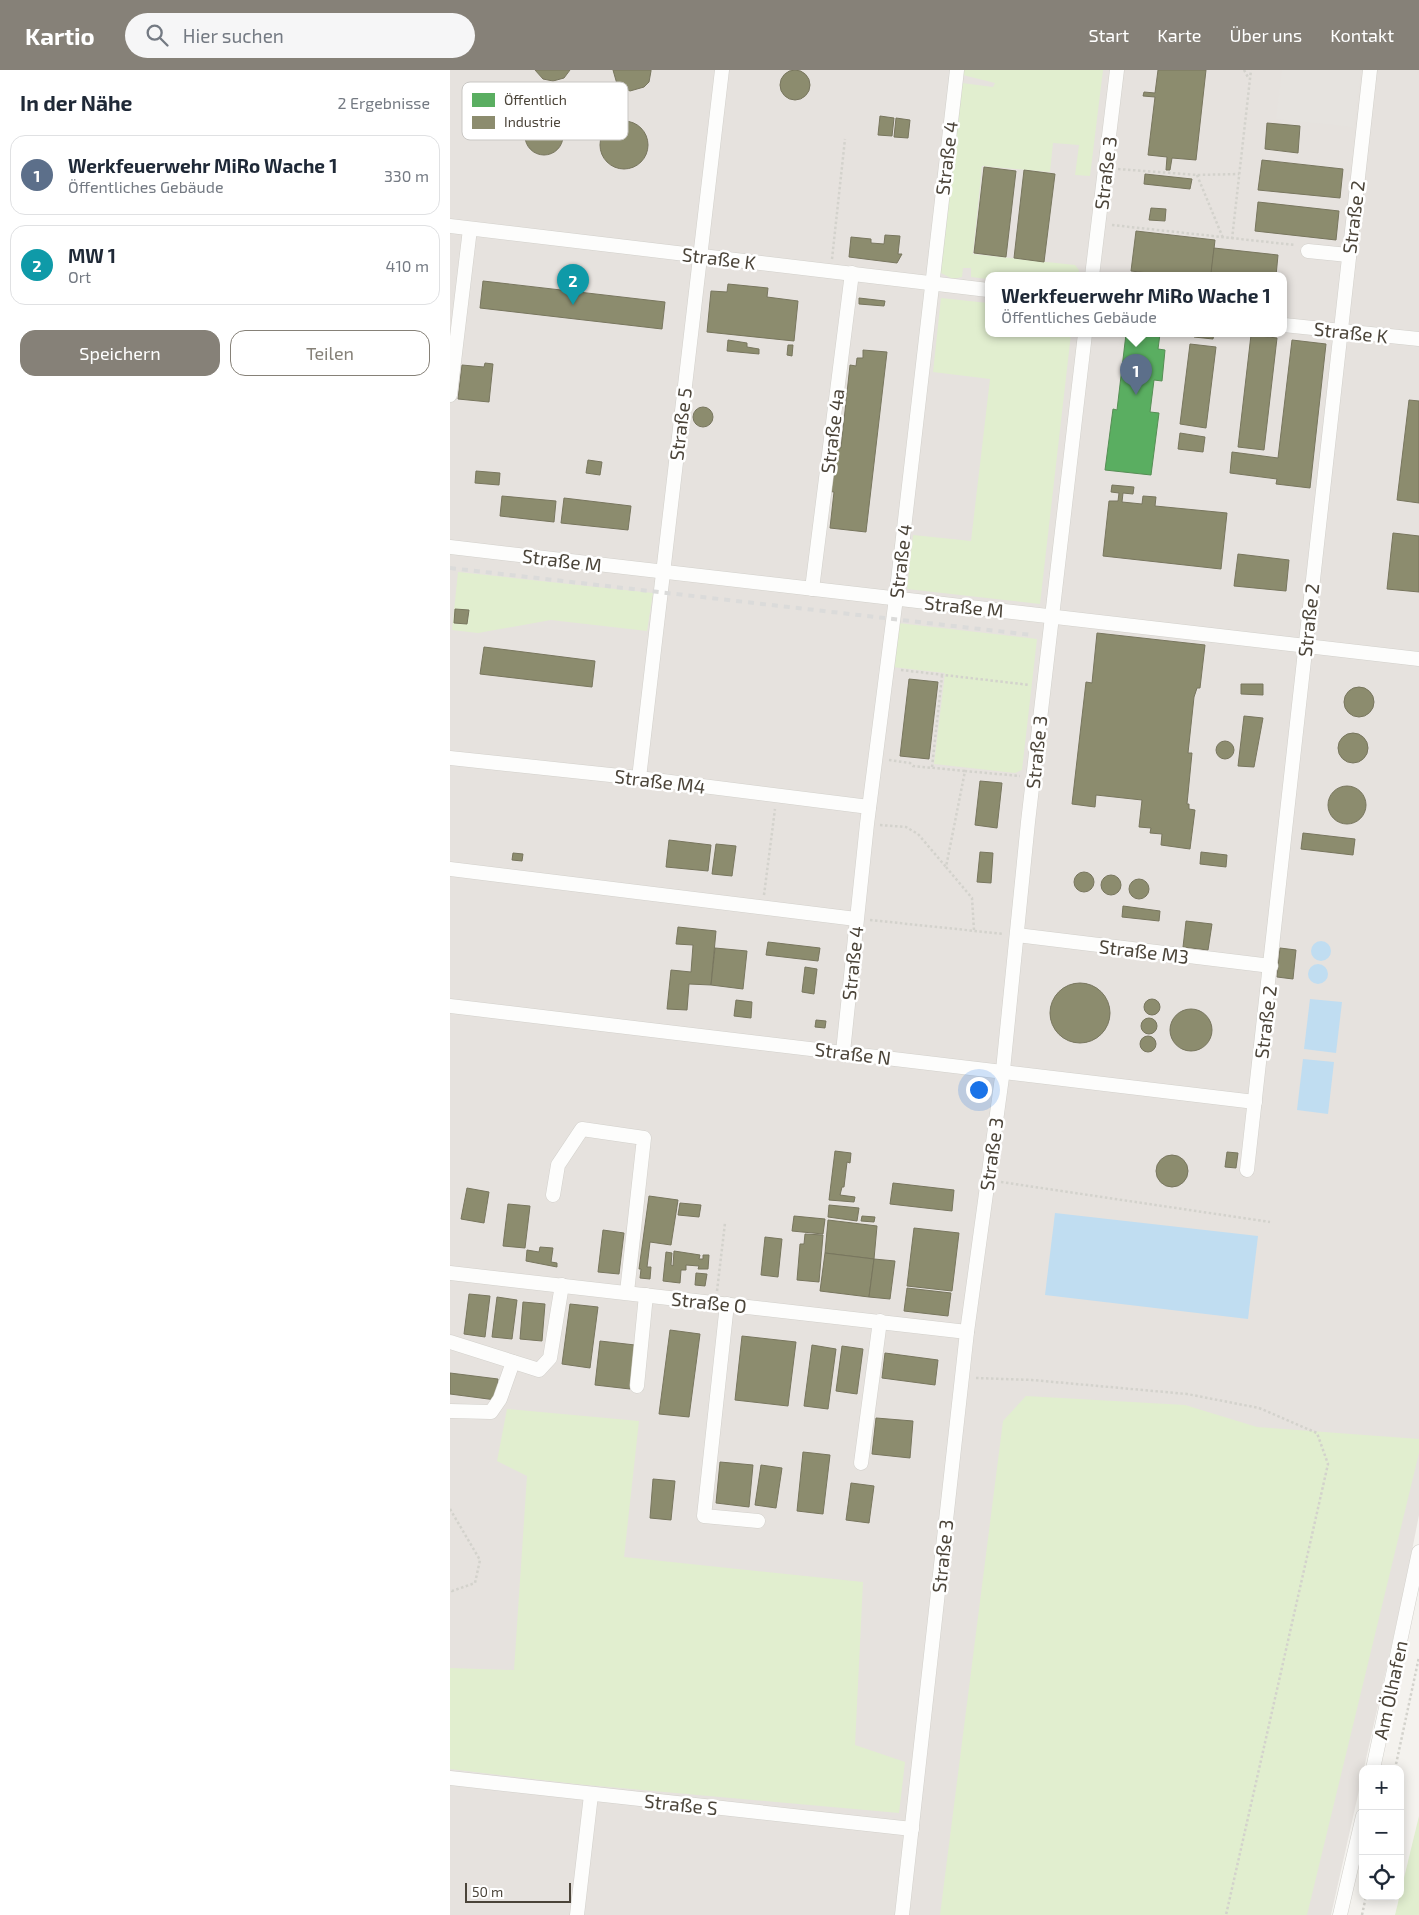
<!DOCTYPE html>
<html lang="de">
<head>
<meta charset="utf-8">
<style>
  :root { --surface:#fff; --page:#f6f6f7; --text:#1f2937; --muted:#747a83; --line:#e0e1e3; --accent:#868178 }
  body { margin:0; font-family:"Exo 2",sans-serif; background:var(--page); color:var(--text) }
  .controls { position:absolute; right:15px; bottom:15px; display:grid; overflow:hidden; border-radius:10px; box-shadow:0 2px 12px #0003 }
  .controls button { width:45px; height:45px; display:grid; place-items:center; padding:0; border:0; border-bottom:1px solid var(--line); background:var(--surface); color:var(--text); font:25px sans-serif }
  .scale { position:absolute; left:15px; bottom:12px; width:106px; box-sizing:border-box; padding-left:5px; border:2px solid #4b4439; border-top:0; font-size:14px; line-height:18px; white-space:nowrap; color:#4b4439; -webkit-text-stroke:4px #fff; paint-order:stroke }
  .you { position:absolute; left:528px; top:1019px; width:18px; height:18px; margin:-12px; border:4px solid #fff; border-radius:50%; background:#1a73e8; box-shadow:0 0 0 8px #1a73e833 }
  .badge { display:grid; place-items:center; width:32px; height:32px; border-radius:50%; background:var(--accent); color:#fff; font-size:16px; font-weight:700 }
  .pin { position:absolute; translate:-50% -41px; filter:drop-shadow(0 1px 2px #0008) }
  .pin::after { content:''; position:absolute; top:26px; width:18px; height:15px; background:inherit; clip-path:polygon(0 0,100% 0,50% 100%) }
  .popup { position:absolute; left:535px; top:202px; width:302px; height:65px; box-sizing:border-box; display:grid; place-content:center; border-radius:10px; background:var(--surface); filter:drop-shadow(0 1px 4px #0005); font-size:16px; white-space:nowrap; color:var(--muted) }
  .popup b { font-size:19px; color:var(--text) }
  .popup::after { content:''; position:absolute; left:50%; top:100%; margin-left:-10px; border:10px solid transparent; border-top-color:var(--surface) }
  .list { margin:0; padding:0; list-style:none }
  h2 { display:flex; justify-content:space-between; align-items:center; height:65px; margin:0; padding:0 20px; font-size:21px }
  h2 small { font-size:16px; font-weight:400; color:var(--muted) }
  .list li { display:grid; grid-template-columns:32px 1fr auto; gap:15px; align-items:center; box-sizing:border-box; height:80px; margin:0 10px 10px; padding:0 10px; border:1px solid var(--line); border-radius:15px }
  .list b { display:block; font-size:19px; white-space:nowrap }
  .list p { margin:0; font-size:16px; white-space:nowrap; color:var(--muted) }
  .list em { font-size:16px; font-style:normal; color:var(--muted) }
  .actions { display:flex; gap:10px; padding:15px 20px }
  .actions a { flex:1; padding:11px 0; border:1px solid var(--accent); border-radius:15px; text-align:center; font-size:18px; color:var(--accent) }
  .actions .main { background:var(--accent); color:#fff }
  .icon { flex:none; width:28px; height:28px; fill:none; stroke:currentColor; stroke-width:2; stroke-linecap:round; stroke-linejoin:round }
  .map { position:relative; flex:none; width:969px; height:1845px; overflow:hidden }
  header { display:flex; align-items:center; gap:30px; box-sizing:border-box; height:70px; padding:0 25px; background:var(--accent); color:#fff }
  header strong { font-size:24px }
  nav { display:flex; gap:28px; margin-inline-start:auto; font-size:18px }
  .search { width:350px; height:45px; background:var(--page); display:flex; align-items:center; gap:12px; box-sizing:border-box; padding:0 18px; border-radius:28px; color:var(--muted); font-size:19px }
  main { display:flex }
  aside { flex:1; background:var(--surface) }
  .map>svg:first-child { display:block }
  .industrial { fill:#e6e2de; fill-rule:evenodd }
  .green { fill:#e1eecf }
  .parking { fill:#e6e3df }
  .water { fill:#c0ddf1 }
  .public { fill:#5aae61; stroke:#568e55 }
  .industry { fill:#8c8c6e; stroke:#78765e }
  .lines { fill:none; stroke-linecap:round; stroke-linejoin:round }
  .minor-casing { stroke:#d2d0cb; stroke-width:15 }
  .path { stroke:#d3d2cc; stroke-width:2.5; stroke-dasharray:2.5 2.5; stroke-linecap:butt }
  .minor { stroke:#fdfdfc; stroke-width:14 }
  .rail { stroke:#dbdbda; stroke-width:4; stroke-dasharray:6 6; stroke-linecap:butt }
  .labels { text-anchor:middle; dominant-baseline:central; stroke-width:5; stroke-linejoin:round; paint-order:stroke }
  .street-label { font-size:19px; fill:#4b4439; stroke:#fff }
  .key { fill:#fff; stroke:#c9c7c4; stroke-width:1 }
  .key-label { font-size:14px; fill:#4b4439 }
</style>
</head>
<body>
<header>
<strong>Kartio</strong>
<div class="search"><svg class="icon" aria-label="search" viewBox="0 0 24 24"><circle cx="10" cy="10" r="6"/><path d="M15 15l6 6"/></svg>Hier suchen</div>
<nav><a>Start</a><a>Karte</a><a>Über uns</a><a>Kontakt</a></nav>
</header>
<main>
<aside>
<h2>In der Nähe<small>2 Ergebnisse</small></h2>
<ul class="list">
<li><span class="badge" style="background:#5c6f8a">1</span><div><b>Werkfeuerwehr MiRo Wache 1</b><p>Öffentliches Gebäude</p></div><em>330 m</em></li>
<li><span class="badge" style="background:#0f9aa8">2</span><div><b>MW 1</b><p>Ort</p></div><em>410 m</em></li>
</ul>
<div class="actions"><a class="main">Speichern</a><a>Teilen</a></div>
</aside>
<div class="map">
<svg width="969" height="1845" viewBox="0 0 969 1845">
  <rect width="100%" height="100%" fill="#f4f2ee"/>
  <!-- industrial -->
  <path class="industrial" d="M0,0H969V1445L956,1511L881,1845H0ZM538,206H834V264H538Z"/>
  <!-- green -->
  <g class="green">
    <polygon points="514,0 653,0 640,106 625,105 629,75 603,73 600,102 532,96 523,184 625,195 629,200 628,206 538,206 538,209 521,207 521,198 513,198 512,207 503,209 491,203 488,194 512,13 543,17 545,13 513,5"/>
    <polygon points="491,228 538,233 538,264 621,264 590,534 457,519 463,465 521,471 540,309 483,302"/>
    <polygon points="8,502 203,523 197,561 101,550 28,563 2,560"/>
    <polygon points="448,553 587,569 572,700 565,703 484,694 495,603 442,597"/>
    <polygon points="576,1326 735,1335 807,1357 969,1369 969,1383 857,1845 490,1845 553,1351"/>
    <polygon points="57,1339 189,1351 174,1487 413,1512 405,1675 455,1692 449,1743 126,1714 0,1699 0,1598 64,1600 77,1406 47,1391"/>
    <polygon points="969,1746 969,1845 945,1845"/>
  </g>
  <!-- parking -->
  <polygon class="parking" points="832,0 911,0 904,57 826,49"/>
  <!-- water -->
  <g class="water">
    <circle cx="871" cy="881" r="10"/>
    <circle cx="868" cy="904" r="10"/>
    <polygon points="860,929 892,932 886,983 854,979"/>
    <polygon points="853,989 884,992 878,1044 847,1040"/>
    <polygon points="605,1143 808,1166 798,1249 595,1225"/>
  </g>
  <!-- public -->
  <polygon class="public" points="676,264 710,264 708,279 715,280 712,311 704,310 700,342 709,343 701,405 655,400 663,339 667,340"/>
  <!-- industry -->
  <g class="industry">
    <polygon points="85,0 120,0 114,8 103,11 93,9"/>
    <polygon points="163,0 201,0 201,1 199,12 194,17 180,21 167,14"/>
    <polygon points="708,0 756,0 746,90 722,88 720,100 716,100 717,87 698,85 705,27 693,26 694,22 705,23"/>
    <circle cx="345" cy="15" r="15"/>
    <polygon points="430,46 444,48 442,66 428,65"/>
    <circle cx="94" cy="66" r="19"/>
    <polygon points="446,48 460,50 458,68 444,67"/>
    <circle cx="174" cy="75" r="24"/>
    <polygon points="817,53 850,56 848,83 815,79"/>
    <polygon points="812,90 893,99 890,128 808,120"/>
    <polygon points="534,97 566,101 556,187 524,183"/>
    <polygon points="574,100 605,104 594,192 564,188"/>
    <polygon points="695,104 742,109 740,119 694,114"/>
    <polygon points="808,132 889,141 886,170 805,161"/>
    <polygon points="701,138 716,139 715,151 699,150"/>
    <polygon points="686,161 765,170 761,206 723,206 681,201"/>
    <polygon points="435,165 450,166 448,184 452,184 447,193 399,187 401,167 421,169 421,173 434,174"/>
    <polygon points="764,178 828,185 826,206 792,206 761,203"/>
    <polygon points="33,211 215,232 212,259 30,238"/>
    <polygon points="278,214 318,218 317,227 348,231 344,271 257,262 261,221 277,222"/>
    <polygon points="409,228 435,231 434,236 409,234"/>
    <polygon points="744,264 764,264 763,269 744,267"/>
    <polygon points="801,265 827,268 814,380 788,377"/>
    <polygon points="278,270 297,273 297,277 309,279 309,284 277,281"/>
    <polygon points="842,270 876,274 860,418 826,414 827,409 780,403 782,382 828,388"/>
    <polygon points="740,274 766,277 756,358 730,354"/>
    <polygon points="338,275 343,275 342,286 337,285"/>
    <polygon points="413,280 437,282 416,462 380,458 384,422 377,421 383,377 391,378 400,295 406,296 407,288 413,288"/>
    <polygon points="35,293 43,294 39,332 8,329 12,295 34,297"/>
    <polygon points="959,330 969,331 969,433 947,430"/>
    <circle cx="253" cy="347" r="10"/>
    <polygon points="730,363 755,367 753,382 728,379"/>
    <polygon points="138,390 152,392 150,405 136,403"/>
    <polygon points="26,401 50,403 49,415 25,413"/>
    <polygon points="662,415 684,417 683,424 673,423 672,432 692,434 693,426 706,427 705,436 777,443 771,499 653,486 659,431 668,431 669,423 661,422"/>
    <polygon points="52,426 106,431 104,452 50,446"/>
    <polygon points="114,428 181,436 178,460 111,453"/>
    <polygon points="943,463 969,466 969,522 937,519"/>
    <polygon points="788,484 839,490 836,521 784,516"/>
    <polygon points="5,539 19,540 17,554 4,553"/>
    <polygon points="647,563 755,575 750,618 747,618 744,627 738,683 742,683 737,734 739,734 739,739 745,740 740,779 711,775 712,764 700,763 701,758 689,757 692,730 646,725 645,737 622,734 636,612 642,613"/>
    <polygon points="34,577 145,591 142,617 30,604"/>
    <polygon points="459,609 488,612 479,689 450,686"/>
    <polygon points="791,614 813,614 813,625 791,624"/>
    <circle cx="909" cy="632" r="15"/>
    <polygon points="794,646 813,648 804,697 788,696"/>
    <circle cx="903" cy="678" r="15"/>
    <circle cx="775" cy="680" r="9"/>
    <polygon points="530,711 552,713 547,758 525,755"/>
    <circle cx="897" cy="735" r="19"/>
    <polygon points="853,763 905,769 903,785 851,779"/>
    <polygon points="219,770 261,775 258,801 216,797"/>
    <polygon points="266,774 286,776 282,806 262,804"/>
    <polygon points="530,782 543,783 541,813 527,812"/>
    <polygon points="751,782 777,785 776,797 750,794"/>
    <polygon points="63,783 73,784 72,791 62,790"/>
    <circle cx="634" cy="812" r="10"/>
    <circle cx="661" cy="815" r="10"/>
    <circle cx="689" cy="819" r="10"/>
    <polygon points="673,836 710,841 709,851 672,847"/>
    <polygon points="736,851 762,854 758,880 733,877"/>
    <polygon points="228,857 266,861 261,915 239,914 237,940 217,939 221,900 241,902 243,875 226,874"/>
    <polygon points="318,872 370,878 368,891 316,885"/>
    <polygon points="265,878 297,881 293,919 261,915"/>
    <polygon points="830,878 846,880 843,909 827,907"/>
    <polygon points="355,897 367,899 364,924 352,922"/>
    <circle cx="630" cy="943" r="30"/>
    <circle cx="702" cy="937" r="8"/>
    <polygon points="286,930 302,932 301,948 284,946"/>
    <circle cx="741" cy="960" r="21"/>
    <circle cx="699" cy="956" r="8"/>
    <polygon points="366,950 376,951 375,958 365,957"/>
    <circle cx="698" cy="974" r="8"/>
    <polygon points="385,1081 401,1083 400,1093 397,1092 394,1117 392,1117 390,1125 405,1127 404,1132 379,1130"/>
    <polygon points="777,1082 788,1083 786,1098 775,1097"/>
    <circle cx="722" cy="1101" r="16"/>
    <polygon points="443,1113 504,1120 502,1141 440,1134"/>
    <polygon points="17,1118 39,1122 34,1153 11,1149"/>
    <polygon points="199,1126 228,1130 221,1175 200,1172 197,1197 201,1197 200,1209 190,1208 191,1199 189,1199"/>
    <polygon points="230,1133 251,1135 249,1147 228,1145"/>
    <polygon points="58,1134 80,1136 75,1178 53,1176"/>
    <polygon points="379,1135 409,1138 407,1151 378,1147"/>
    <polygon points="344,1146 375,1149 373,1164 342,1161"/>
    <polygon points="412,1146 425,1147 424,1152 411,1151"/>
    <polygon points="378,1150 427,1156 424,1189 375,1183"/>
    <polygon points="464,1158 509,1163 502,1221 457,1216"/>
    <polygon points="153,1160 174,1163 169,1204 148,1202"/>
    <polygon points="355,1164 373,1165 369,1212 347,1210 350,1174 354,1174"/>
    <polygon points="315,1167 332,1169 328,1207 311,1205"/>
    <polygon points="90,1177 103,1178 101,1192 107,1193 107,1197 76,1191 77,1180 89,1182"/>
    <polygon points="224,1181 250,1185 249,1189 253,1189 253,1185 259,1185 258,1199 248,1199 249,1196 236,1195 236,1200 231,1200 230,1213 213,1211 216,1182 222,1183 221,1195 223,1196"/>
    <polygon points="375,1183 424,1189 419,1227 370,1221"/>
    <polygon points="424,1189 445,1191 440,1229 419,1227"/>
    <polygon points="246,1203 257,1204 255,1216 245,1215"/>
    <polygon points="457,1218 501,1223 498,1246 454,1241"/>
    <polygon points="19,1224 40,1226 35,1267 14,1264"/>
    <polygon points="47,1227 67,1230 62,1269 42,1267"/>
    <polygon points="73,1232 95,1234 92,1271 70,1269"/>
    <polygon points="120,1234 148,1237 140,1298 112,1294"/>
    <polygon points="220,1260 250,1264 239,1347 209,1344"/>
    <polygon points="292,1266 346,1272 338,1336 285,1330"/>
    <polygon points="150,1271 185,1275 180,1319 145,1315"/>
    <polygon points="362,1275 386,1279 378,1339 354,1336"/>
    <polygon points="392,1276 413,1279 407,1324 386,1321"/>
    <polygon points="435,1283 488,1290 485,1315 432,1308"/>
    <polygon points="0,1303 48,1309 46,1330 0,1324"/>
    <polygon points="426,1348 463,1351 460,1388 422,1384"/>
    <polygon points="353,1382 380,1385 373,1444 347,1441"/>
    <polygon points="270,1392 303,1395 299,1437 266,1433"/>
    <polygon points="311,1395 332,1398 326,1438 305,1435"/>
    <polygon points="203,1409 225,1411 221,1450 200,1448"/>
    <polygon points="401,1413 424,1416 419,1453 396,1450"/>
  </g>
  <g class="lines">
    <defs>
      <g id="minor">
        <polyline points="0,156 538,220"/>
        <polyline points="858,181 898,185"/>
        <polyline points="642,206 667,0"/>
        <polyline points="834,255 969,269"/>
        <polyline points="0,325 20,159"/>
        <polyline points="0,477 969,589"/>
        <polyline points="362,519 402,203"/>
        <polyline points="0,688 189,708 419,737"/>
        <polyline points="189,708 272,0"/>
        <polyline points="0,799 406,849"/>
        <polyline points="567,865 821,896"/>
        <polyline points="0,936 805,1032"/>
        <polyline points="393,982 417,754 446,528 507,0"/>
        <polyline points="797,1100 920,0"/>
        <polyline points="103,1125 108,1095 132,1059 194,1068 177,1222"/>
        <polyline points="0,1203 517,1262"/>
        <polyline points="277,1234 254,1446 308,1451"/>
        <polyline points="0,1272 89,1300 100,1288 112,1215"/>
        <polyline points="187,1316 196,1225"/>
        <polyline points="0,1341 41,1342 50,1329 63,1292"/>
        <polyline points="411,1393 430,1251"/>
        <polyline points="923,1699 969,1482"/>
        <polyline points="0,1708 462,1759"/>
        <polyline points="127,1845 141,1725"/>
        <polyline points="452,1845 517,1262 553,1000 578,752 635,264"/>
        <polyline points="890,1845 913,1746"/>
      </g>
    </defs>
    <!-- minor casing -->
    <use href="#minor" class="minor-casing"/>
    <!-- path -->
    <g class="path">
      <polyline points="794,0 799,9"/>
      <polyline points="668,99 747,105 789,104"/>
      <polyline points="747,105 773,168"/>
      <polyline points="662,155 845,175"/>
      <polyline points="782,169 801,0"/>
      <polyline points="382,189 395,69"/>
      <polyline points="451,600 580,615"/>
      <polyline points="439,690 460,693 463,696 515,701"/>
      <polyline points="482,697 492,606"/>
      <polyline points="430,755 456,757 468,764 496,797"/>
      <polyline points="314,825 325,739"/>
      <polyline points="420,850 554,864"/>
      <polyline points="524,860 522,828 496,797 515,701 570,706"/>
      <polyline points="551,1112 820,1152"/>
      <polyline points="267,1221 275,1153"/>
      <polyline points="526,1308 582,1310 737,1324 809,1338 867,1363 878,1394 776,1845"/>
      <polyline points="0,1439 30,1490 25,1513 2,1521 0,1519"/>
      <polyline points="945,1699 969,1587"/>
      <polyline points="912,1845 916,1826"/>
    </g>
    <!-- minor -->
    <use href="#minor" class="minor"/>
    <!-- rail -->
    <polyline class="rail" points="0,498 582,565"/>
  </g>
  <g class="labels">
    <!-- street labels -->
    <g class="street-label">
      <text transform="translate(496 88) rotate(-83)">Straße 4</text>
      <text transform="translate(655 103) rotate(-83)">Straße 3</text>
      <text transform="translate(903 147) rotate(-83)">Straße 2</text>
      <text transform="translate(269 188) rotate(7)">Straße K</text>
      <text transform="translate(901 262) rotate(6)">Straße K</text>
      <text transform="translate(230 354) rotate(-83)">Straße 5</text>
      <text transform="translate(382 361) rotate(-83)">Straße 4a</text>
      <text transform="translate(112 490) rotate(7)">Straße M</text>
      <text transform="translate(450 491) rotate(-83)">Straße 4</text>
      <text transform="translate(514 536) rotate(6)">Straße M</text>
      <text transform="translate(858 550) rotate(-84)">Straße 2</text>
      <text transform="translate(586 682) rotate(-84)">Straße 3</text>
      <text transform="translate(210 711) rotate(7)">Straße M4</text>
      <text transform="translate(694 881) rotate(7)">Straße M3</text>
      <text transform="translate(402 893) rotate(-84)">Straße 4</text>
      <text transform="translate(815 952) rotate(-83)">Straße 2</text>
      <text transform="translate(403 983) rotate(7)">Straße N</text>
      <text transform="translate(541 1084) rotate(-82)">Straße 3</text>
      <text transform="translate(259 1232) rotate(6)">Straße O</text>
      <text transform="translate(492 1486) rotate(-84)">Straße 3</text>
      <text transform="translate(940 1620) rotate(-78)">Am Ölhafen</text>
      <text transform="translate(231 1734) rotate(6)">Straße S</text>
    </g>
  </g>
  <!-- legend -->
  <rect x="12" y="12" width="166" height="58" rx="8" class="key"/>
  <rect x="22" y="23" width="23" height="14" fill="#5aae61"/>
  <rect x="22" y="46" width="23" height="13" fill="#8c8c6e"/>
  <g class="key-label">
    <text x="54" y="35">Öffentlich</text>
    <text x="54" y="57">Industrie</text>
  </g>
</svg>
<div class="controls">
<button>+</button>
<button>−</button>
<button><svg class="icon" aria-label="locate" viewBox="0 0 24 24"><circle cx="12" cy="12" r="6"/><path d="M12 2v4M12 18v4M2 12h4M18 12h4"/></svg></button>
</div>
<div class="scale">50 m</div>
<div class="you"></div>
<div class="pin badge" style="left:686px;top:325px;background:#5c6f8a">1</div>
<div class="popup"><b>Werkfeuerwehr MiRo Wache 1</b>Öffentliches Gebäude</div>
<div class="pin badge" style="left:123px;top:235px;background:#0f9aa8">2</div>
</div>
</main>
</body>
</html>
